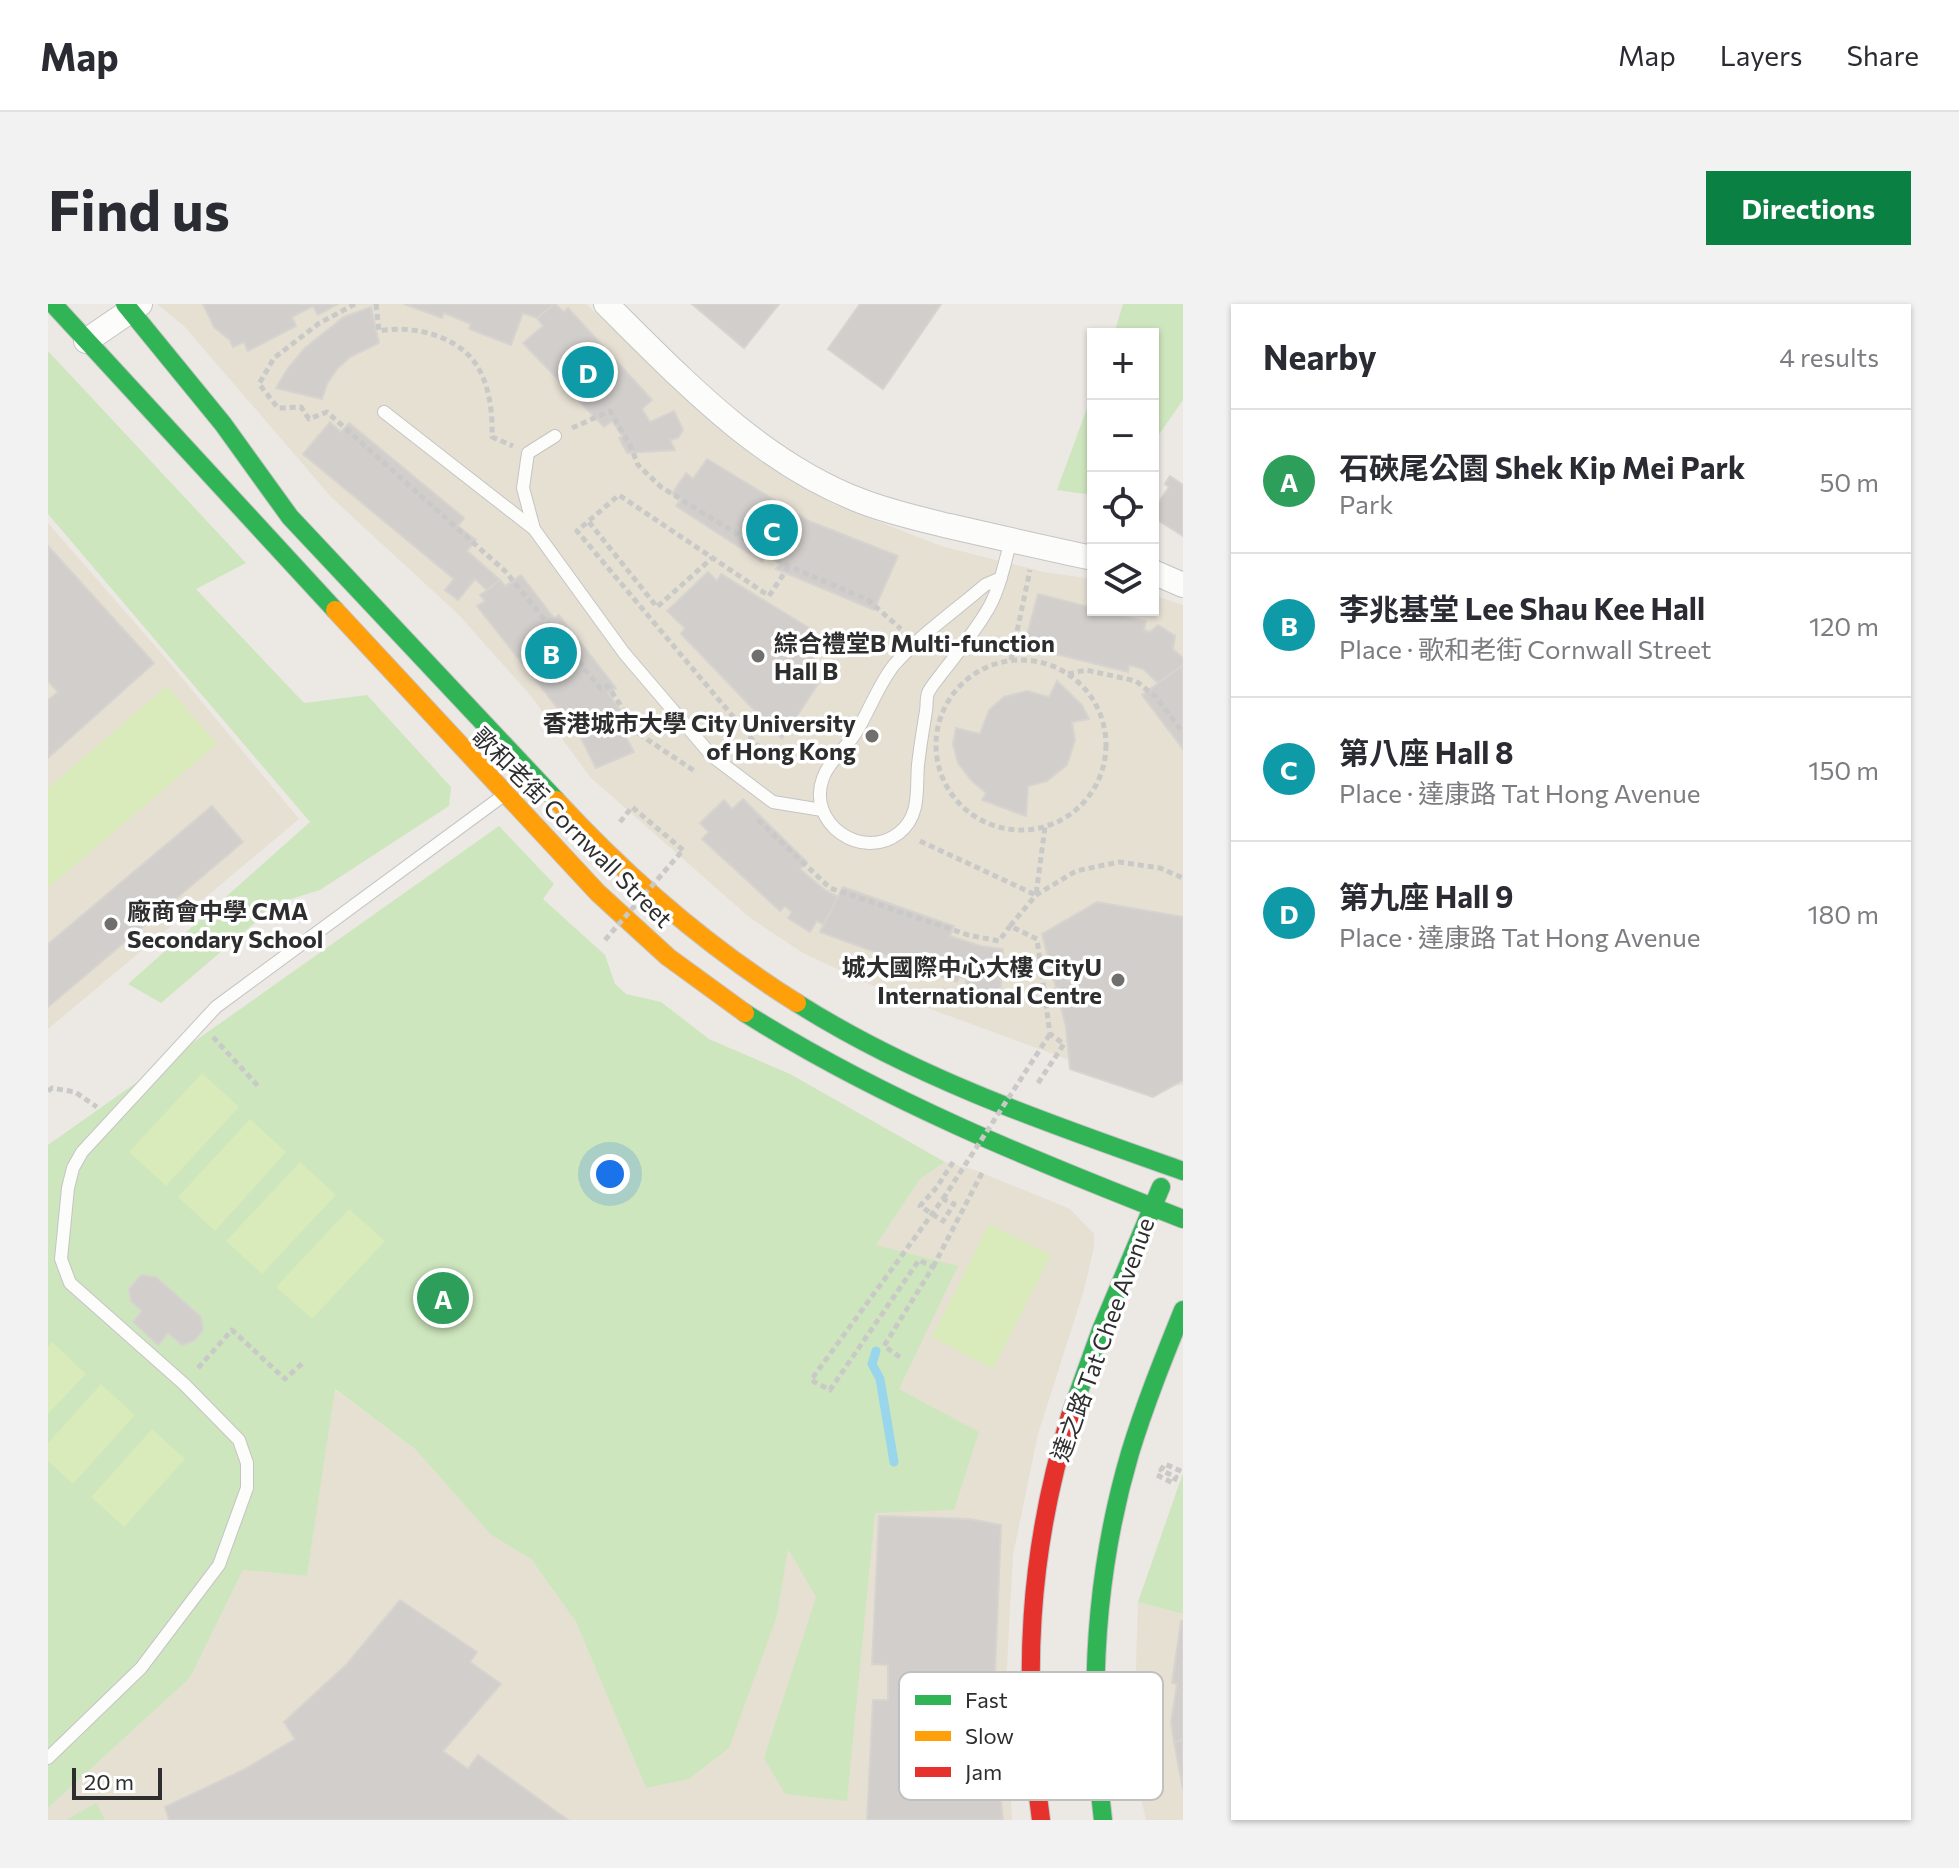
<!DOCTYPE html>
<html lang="en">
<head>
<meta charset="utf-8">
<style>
  :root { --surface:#fff; --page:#f2f2f3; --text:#2b2b33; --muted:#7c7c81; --line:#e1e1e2; --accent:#0b8043 }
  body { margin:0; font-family:Commissioner,"Noto Sans TC",sans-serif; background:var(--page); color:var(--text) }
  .controls { position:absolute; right:24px; top:24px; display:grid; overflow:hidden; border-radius:0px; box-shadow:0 2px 6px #0004 }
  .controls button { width:72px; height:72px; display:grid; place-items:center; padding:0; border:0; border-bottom:2px solid var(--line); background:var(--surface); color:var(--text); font:40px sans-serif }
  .scale { position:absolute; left:24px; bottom:20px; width:90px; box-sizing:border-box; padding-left:8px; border:4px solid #2e2e2e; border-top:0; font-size:22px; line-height:28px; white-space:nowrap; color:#2e2e2e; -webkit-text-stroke:6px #fff; paint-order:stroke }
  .you { position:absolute; left:562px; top:870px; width:28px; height:28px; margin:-20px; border:6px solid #fff; border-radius:50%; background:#1a73e8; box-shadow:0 0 0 12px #1a73e833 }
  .badge { display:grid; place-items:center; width:52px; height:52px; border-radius:50%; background:var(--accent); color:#fff; font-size:26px; font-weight:700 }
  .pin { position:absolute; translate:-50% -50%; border:4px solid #fff; box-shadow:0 2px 8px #0006 }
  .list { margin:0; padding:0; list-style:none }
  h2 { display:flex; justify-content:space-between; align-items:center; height:104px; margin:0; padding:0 32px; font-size:34px }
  h2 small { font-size:26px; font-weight:400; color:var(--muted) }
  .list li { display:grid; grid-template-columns:52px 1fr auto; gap:24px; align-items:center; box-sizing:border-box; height:144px; padding:0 32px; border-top:2px solid var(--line) }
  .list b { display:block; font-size:30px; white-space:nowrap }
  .list p { margin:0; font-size:26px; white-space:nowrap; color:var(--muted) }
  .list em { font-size:26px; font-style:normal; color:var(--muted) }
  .icon { flex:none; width:44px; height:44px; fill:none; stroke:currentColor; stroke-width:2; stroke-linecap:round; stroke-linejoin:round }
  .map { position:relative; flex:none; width:1135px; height:1516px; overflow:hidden; border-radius:0px }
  header { display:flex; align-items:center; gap:48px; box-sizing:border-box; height:112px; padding:0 40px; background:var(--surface); border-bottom:2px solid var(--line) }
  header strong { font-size:38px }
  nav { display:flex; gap:44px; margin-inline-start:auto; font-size:28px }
  .intro { display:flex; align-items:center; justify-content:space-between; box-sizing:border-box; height:192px; padding:0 48px }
  h1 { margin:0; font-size:56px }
  .button { padding:20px 36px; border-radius:0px; background:var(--accent); color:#fff; font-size:28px; font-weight:700 }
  main { display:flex; gap:48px; padding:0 48px }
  aside { flex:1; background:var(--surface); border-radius:0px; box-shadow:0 2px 6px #0004 }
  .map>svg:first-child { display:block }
  .education { fill:#e6e0d3 }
  .green { fill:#cee6be }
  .pitch { fill:#d9eabb }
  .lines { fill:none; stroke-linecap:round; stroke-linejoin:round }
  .stream { stroke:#99d6ec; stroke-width:9 }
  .building { fill:#d1cecb; stroke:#d7d4d0; stroke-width:2 }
  .lane-casing { stroke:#c5c4c5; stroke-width:14 }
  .street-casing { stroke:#c5c4c5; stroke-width:26 }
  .fast-casing { stroke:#c5c4c5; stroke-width:20 }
  .slow-casing { stroke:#c5c4c5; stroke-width:20 }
  .jam-casing { stroke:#c5c4c5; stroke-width:20 }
  .path { stroke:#c9c9c8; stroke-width:5; stroke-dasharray:6 4; stroke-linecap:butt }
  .lane { stroke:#fcfcfb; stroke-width:12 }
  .street { stroke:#fcfcfb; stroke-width:24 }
  .fast { stroke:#30b455; stroke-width:18 }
  .slow { stroke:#ff9f0a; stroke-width:18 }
  .jam { stroke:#e5322d; stroke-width:18 }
  .path-bridge { stroke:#c9c9c8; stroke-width:5; stroke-dasharray:6 4; stroke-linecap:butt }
  .poi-dot { fill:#706f6e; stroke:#fff; stroke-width:3 }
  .labels { text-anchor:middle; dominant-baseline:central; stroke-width:7; stroke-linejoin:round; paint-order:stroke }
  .poi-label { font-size:24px; font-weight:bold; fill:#2e2e2e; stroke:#fff; text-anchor:start }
  .street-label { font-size:24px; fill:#2e2e2e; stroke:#fff }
  .key { fill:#fff; stroke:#c0c0c0; stroke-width:2 }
  .key-label { font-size:22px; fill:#2e2e2e }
</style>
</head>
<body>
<header>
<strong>Map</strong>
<nav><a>Map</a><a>Layers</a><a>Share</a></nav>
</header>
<div class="intro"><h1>Find us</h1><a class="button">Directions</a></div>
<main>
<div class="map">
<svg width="1135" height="1516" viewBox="0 0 1135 1516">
  <rect width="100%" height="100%" fill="#ece8e4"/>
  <!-- education -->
  <g class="education">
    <polygon points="109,0 538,0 688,139 781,198 893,242 996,268 1045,275 1045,306 1105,306 1105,291 1135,301 1135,781 1100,785 847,692 755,649 701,613 542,473 483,392 410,310 283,193 137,23"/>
    <polygon points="0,219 120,357 251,515 0,725"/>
    <polygon points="897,858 927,866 1022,905 1046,930 1046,943 1036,986 990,1130 965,1251 957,1398 964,1516 0,1516 0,1504 142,1374 195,1266 259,1272 286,1085 368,1146 443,1231 483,1255 528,1318 598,1484 729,1312 763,1087 819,954 872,875"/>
    <polygon points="1090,1298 1135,1310 1135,1516 1098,1516 1085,1460"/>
  </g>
  <!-- green -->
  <g class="green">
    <polygon points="1075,0 1135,0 1135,96 1105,139 1105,30 1066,30"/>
    <polygon points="0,47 198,259 148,285 256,399 319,391 403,483 401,502 272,586 230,599 113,699 80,680 262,518 0,210"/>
    <polygon points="1045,88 1045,191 1009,186"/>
    <polygon points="451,522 506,580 495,595 557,651 567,680 578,690 613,698 661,735 742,770 897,858 872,875 828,941 910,962 851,1085 931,1128 906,1206 827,1209 799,1497 737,1490 716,1454 768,1293 740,1245 729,1312 681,1444 641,1475 598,1484 528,1318 483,1255 443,1231 368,1146 287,1085 259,1272 195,1266 142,1374 0,1504 0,841"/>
    <polygon points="1135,1169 1135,1310 1090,1298"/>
    <polygon points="48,1499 57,1516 18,1516"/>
  </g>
  <!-- pitch -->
  <g class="pitch">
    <polygon points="119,382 169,440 0,584 0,484"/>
    <polygon points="154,769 191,803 118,882 81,848"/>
    <polygon points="202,815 238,848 167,927 130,893"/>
    <polygon points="252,858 288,891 214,970 178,937"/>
    <polygon points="301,905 337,937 264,1015 228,983"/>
    <polygon points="941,920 1003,951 945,1065 884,1033"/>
    <polygon points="4,1038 38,1070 0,1110 0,1043"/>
    <polygon points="53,1080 87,1111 25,1180 0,1157 0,1139"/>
    <polygon points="104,1125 137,1155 76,1223 43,1193"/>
  </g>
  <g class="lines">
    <!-- stream -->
    <polyline class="stream" points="828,1047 824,1060 832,1075 846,1158"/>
  </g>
  <!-- building -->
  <g class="building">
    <polygon points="155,0 290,0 270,11 265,2 244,13 248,22 200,47 196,38 185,43 182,36 166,23"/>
    <polygon points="356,0 507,0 489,14 475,9 463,41 421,25 423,20 396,9 394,14"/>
    <polygon points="507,0 516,8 520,4 604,96 594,105 602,118 626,107 635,126 630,134 622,136 627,146 579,149 571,134 575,133 564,117 556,123 475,39 495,22 489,14"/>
    <polygon points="644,0 731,0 696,44"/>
    <polygon points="812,0 893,0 835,85 780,45"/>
    <polygon points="323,3 331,39 302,53 289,65 279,80 274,95 228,84 240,64 257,44 296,13"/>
    <polygon points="282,118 293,128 301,119 416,214 410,222 428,236 419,247 452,276 439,286 427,275 410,296 397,286 406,275 255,150"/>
    <polygon points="659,155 761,217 850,252 826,306 728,265 732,260 719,252 714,258 628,202 633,195 624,190 638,169 645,175"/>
    <polygon points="1122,172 1135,181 1135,232 1105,213 1105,207 1121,183 1117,180"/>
    <polygon points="0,242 106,359 0,454 0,396 10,388 0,377"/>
    <polygon points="660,268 669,277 673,270 766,327 760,337 768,349 763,360 776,371 734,435 633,330 637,324 619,307"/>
    <polygon points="473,271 506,314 511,311 568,384 560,389 575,410 568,414 586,448 548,464 533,434 429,302 437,297 432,291 439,286 452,276 457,282"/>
    <polygon points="990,290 1045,304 1045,306 1098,317 1096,326 1102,328 1110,321 1127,332 1125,345 1135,354 1135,361 1110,379 1095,365 1081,361 1080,368 976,342"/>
    <polygon points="1135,361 1135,445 1094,391"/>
    <polygon points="1009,377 1034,401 1041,415 1024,418 1027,436 1019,461 999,477 980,482 978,512 934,496 938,489 923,476 910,459 905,440 908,424 932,430 941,406 956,393 979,387 1001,393"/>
    <polygon points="695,495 759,558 752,565 777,586 790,593 776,621 769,617 762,628 740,614 744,608 737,602 732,607 654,535 661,528 652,519 676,496 684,505"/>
    <polygon points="164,502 195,538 0,703 0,640"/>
    <polygon points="795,583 906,622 902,632 932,642 955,645 952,694 917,691 918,674 911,673 909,678 772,628"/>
    <polygon points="1049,598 1135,613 1135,776 1105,793 1022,765 1018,723 994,630"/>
    <polygon points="93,971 108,973 153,1013 155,1026 146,1037 134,1041 120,1029 110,1041 85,1018 94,1007 83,997 81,985"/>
    <polygon points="831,1212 922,1215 953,1221 947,1369 948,1449 955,1516 819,1516 825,1396 840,1396 840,1361 824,1360"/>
    <polygon points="352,1296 429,1348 422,1358 453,1380 395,1447 420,1465 430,1451 520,1516 121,1516 117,1503 197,1465 247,1435 236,1418 298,1361"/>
    <polygon points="1133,1317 1135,1317 1135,1436 1126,1438 1123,1418 1129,1380 1124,1379"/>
    <polygon points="1135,1436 1135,1485 1126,1438"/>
  </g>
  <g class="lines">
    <defs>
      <g id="lane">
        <polyline points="336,108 486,225"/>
        <polyline points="507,132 480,149 475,184 486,225 576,349 664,452 725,498 774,506"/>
        <path d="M953,274L937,281C907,307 872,331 846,361C830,381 821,408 807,430C797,445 781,457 775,474C758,519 814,558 851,529C873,512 868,485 870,461C872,443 875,425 878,407C879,402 878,394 880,389C883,382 890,375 894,369C909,350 924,331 937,310C951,289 956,261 963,236"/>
        <polyline points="0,1454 93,1364 171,1261 199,1184 199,1159 191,1136 136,1080 22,979 13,955 20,884 25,864 34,848 168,703 456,491"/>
      </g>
      <g id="street">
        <path d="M558,0C634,75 711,158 813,197C841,208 872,215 901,222C949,233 997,244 1045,254"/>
        <polyline points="38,37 92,0"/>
        <polyline points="1105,268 1135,281"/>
      </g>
      <g id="fast">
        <polyline points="5,0 287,306"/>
        <polyline points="77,0 175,120 242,213 508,496"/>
        <path d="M749,699C869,775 1002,820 1135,867"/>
        <path d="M697,709C835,796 984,856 1135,915"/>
        <polyline points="1022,1112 1053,1026 1113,883"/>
        <path d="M1055,1516C1040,1393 1047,1268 1082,1149C1097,1100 1116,1053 1135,1006"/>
      </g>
      <g id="slow">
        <polyline points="287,306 550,589 620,653 697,709"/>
        <path d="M508,496C579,573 661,644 749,699"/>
      </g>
      <path id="jam" d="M993,1516C974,1376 980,1248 1022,1112"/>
    </defs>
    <!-- lane casing -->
    <use href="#lane" class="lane-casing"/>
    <!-- street casing -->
    <use href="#street" class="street-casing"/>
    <!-- fast casing -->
    <use href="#fast" class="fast-casing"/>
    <!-- slow casing -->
    <use href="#slow" class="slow-casing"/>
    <!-- jam casing -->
    <use href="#jam" class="jam-casing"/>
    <!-- path -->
    <g class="path">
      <polyline points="307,0 270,20 226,54 211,80 230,104 253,103 261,115 279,108 457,267 553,385 560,382 591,430 648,468"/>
      <path d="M328,0L331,27C362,21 403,30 424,55C441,75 445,108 444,133L465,142"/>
      <polyline points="524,124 562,107 582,141 590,161 613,183 741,262 820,296 853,325"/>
      <polyline points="541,218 609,303 664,254"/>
      <path d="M741,262L721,292L571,191L529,227L708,440C724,452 738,456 753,439L767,449"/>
      <circle cx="973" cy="441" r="85"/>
      <polyline points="963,356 982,266"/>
      <polyline points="1020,370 1038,366 1088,377 1108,393 1135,429"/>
      <polyline points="710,516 782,584 920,631 951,637 962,622"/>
      <polyline points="572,518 584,503 635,546"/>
      <polyline points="872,537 988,591 997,523"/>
      <polyline points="165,733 211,783"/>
      <polyline points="990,779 1016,740 1002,730 989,635 962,622 988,591 1028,567 1071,558 1112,564 1135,574"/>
      <polyline points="0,787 4,784 27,788 49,803"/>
      <polyline points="885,963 935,867"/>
      <polyline points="852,1053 836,1042 885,963 871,956 782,1086 763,1076 895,895 906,900 895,917 872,902 889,883 907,855"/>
      <polyline points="150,1064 184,1026 237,1075 257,1057"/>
      <polyline points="1109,1171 1125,1179 1128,1173 1113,1166 1117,1160 1135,1168"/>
    </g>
    <!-- lane -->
    <use href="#lane" class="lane"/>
    <!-- street -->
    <use href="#street" class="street"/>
    <!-- fast -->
    <use href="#fast" class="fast"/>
    <!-- slow -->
    <use href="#slow" class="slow"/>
    <!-- jam -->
    <use href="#jam" class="jam"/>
    <!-- path-bridge -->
    <g class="path-bridge">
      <polyline points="557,636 635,546"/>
      <polyline points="895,895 1002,730"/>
    </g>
  </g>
  <!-- markers -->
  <g class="poi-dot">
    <circle cx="710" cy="352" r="8"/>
    <circle cx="824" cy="432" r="8"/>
    <circle cx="63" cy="620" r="8"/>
    <circle cx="1070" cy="676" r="8"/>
  </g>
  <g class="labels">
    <!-- poi labels -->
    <g class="poi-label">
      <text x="726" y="338">綜合禮堂B Multi-function<tspan x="726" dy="28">Hall B</tspan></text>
      <text x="808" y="418" text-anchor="end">香港城市大學 City University<tspan x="808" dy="28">of Hong Kong</tspan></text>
      <text x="79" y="606">廠商會中學 CMA<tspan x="79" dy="28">Secondary School</tspan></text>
      <text x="1054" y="662" text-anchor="end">城大國際中心大樓 CityU<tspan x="1054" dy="28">International Centre</tspan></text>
    </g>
    <!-- street labels -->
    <g class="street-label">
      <text transform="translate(525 523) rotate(45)">歌和老街 Cornwall Street</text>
      <text transform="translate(1054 1035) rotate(-70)">達之路 Tat Chee Avenue</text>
    </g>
  </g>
  <!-- legend -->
  <rect x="851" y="1368" width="264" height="128" rx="12" class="key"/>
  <rect x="867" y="1391" width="36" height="10" fill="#30b455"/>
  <rect x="867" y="1427" width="36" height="10" fill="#ff9f0a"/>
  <rect x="867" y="1463" width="36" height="10" fill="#e5322d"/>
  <g class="key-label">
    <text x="917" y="1404">Fast</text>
    <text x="917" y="1440">Slow</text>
    <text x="917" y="1476">Jam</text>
  </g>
</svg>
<div class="controls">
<button>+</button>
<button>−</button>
<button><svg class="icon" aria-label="locate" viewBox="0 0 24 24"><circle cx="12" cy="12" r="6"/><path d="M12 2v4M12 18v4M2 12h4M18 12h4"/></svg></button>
<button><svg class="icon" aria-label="layers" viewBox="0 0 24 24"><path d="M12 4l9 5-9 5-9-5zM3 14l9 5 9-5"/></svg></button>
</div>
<div class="scale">20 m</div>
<div class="you"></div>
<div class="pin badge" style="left:395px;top:994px;background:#2e9e5b">A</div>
<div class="pin badge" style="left:503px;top:349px;background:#0f9aa8">B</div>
<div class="pin badge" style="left:724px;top:226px;background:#0f9aa8">C</div>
<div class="pin badge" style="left:540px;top:68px;background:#0f9aa8">D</div>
</div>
<aside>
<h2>Nearby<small>4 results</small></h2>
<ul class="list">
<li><span class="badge" style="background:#2e9e5b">A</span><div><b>石硤尾公園 Shek Kip Mei Park</b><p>Park</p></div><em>50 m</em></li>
<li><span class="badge" style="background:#0f9aa8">B</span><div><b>李兆基堂 Lee Shau Kee Hall</b><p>Place · 歌和老街 Cornwall Street</p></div><em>120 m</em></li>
<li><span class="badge" style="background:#0f9aa8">C</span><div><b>第八座 Hall 8</b><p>Place · 達康路 Tat Hong Avenue</p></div><em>150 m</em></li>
<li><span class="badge" style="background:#0f9aa8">D</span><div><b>第九座 Hall 9</b><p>Place · 達康路 Tat Hong Avenue</p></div><em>180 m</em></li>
</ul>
</aside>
</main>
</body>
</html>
